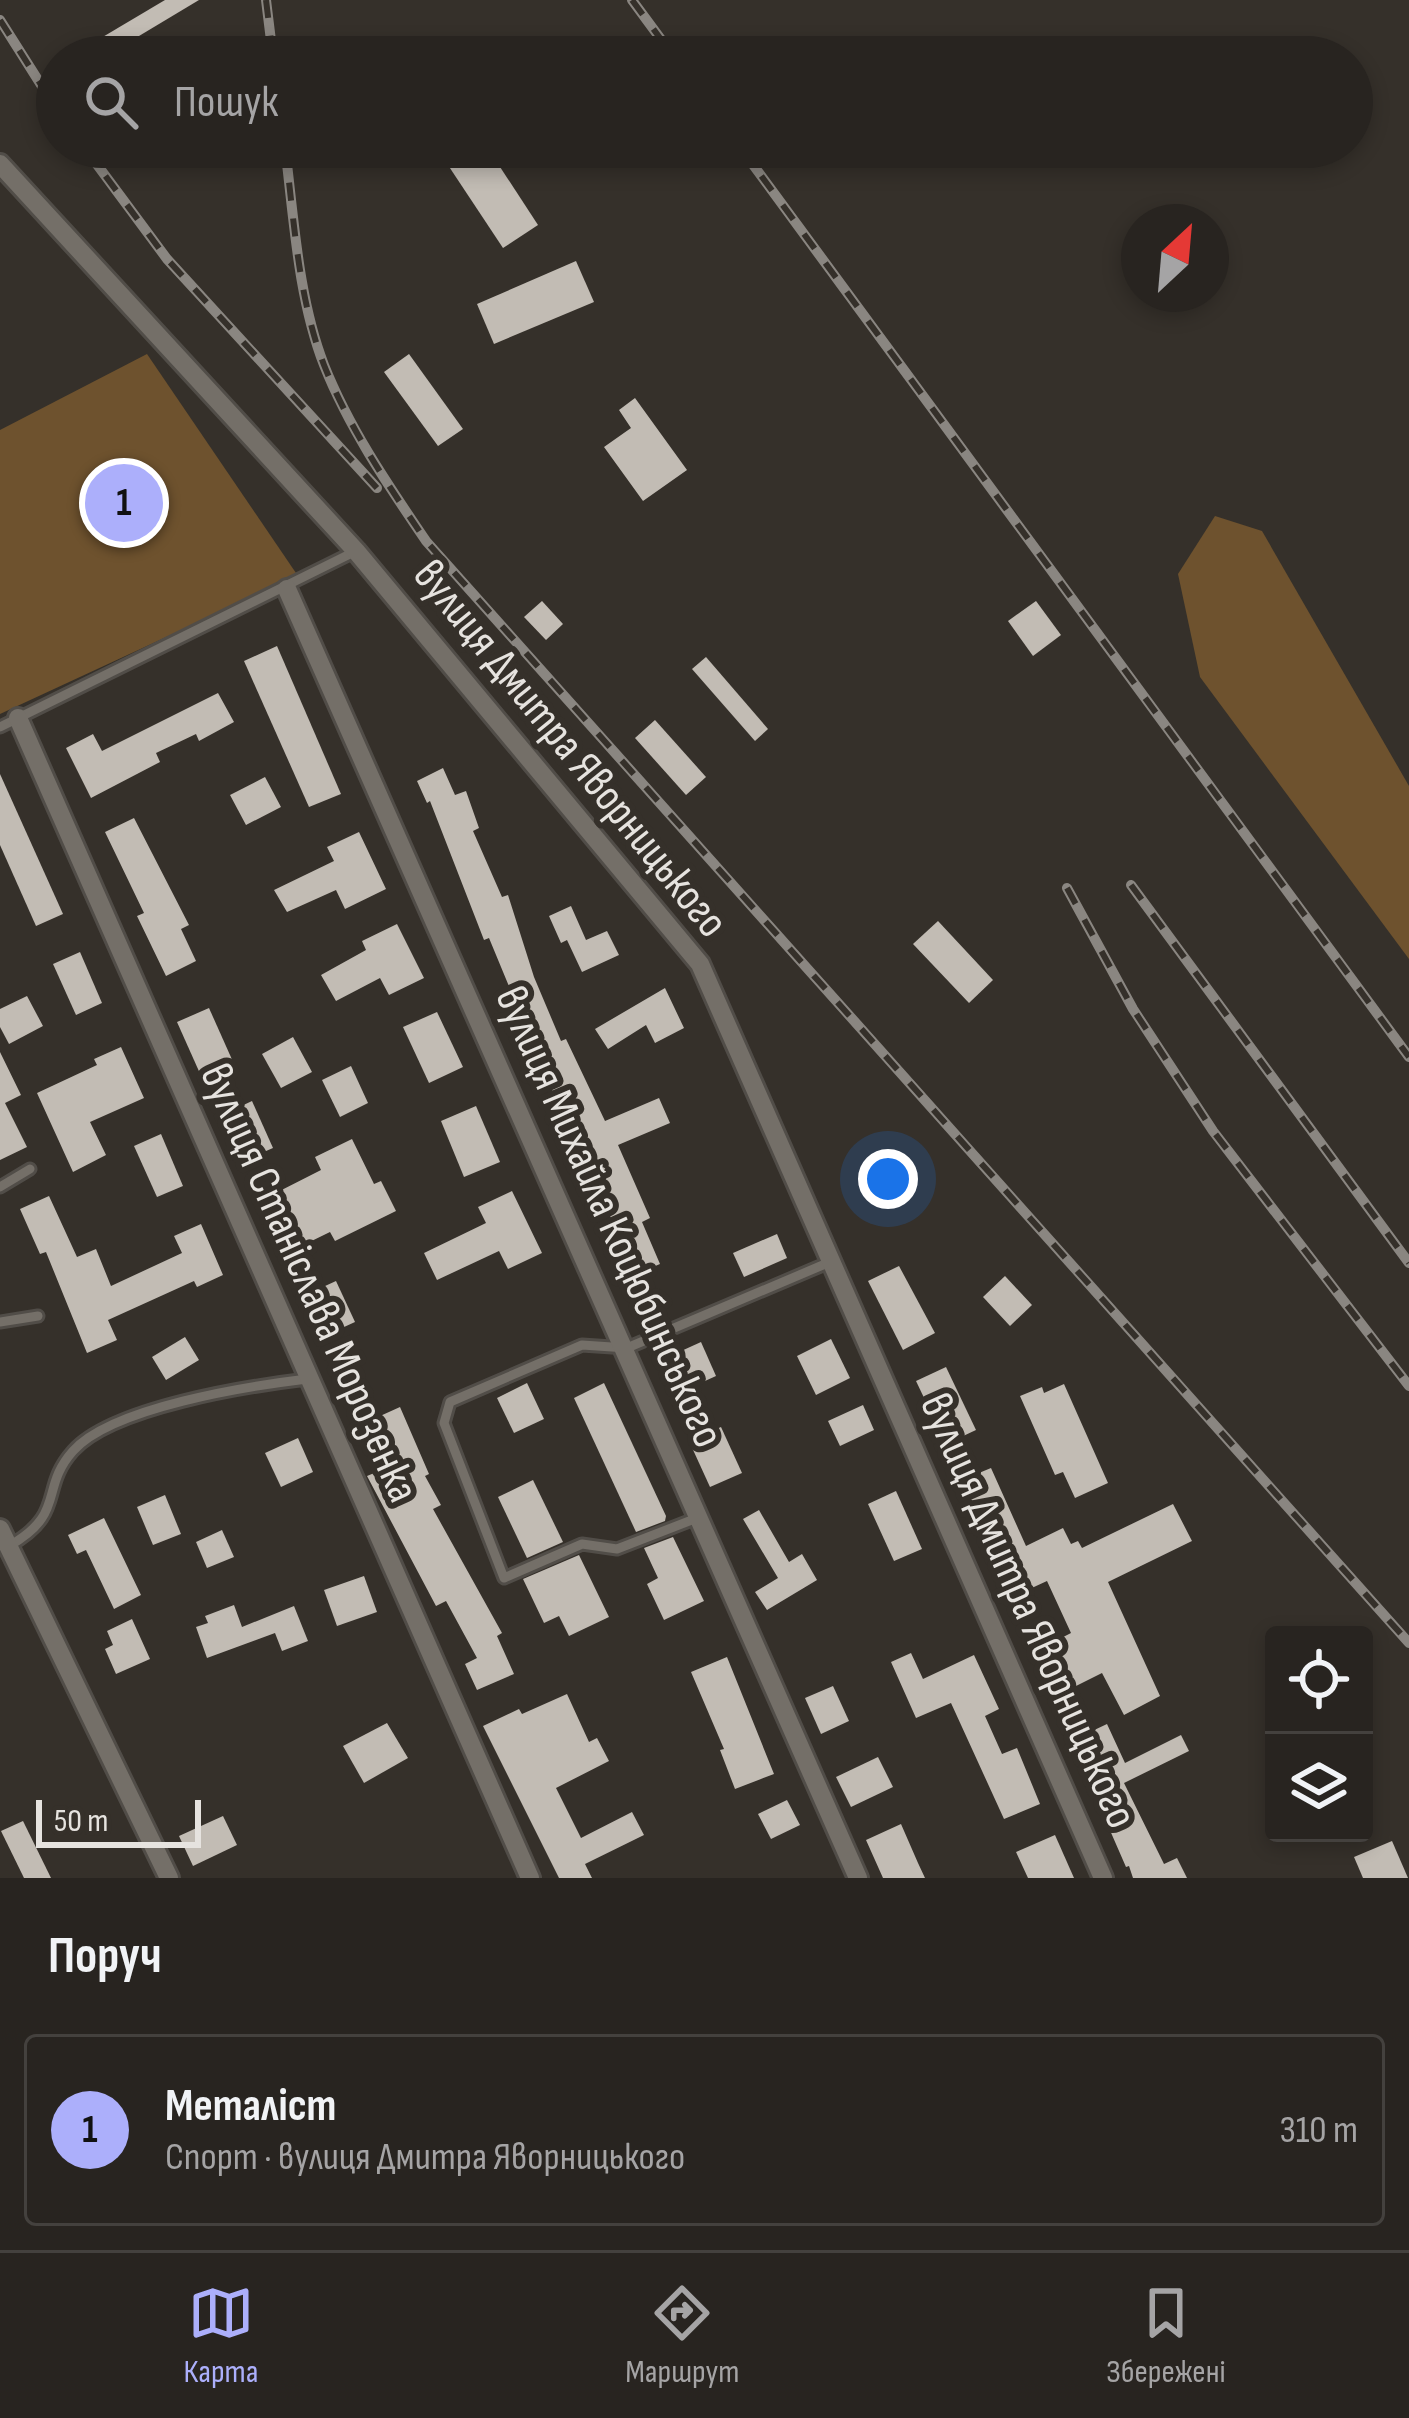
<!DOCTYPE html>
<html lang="uk">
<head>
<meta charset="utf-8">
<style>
  :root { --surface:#282420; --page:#34302d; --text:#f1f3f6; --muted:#a5a4a5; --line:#44413e; --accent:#acaffb }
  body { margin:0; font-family:"Sofia Sans Condensed",sans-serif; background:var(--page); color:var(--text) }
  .controls { position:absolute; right:36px; bottom:36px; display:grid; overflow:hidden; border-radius:12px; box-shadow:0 6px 18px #0003 }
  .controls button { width:108px; height:108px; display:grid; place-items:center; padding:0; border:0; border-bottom:3px solid var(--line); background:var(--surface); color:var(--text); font:60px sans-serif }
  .compass { position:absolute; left:1121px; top:204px; width:108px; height:108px; border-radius:50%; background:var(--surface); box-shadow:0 6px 18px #0003; rotate:26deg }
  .scale { position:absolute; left:36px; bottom:30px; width:165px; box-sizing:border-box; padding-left:12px; border:6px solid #e6e3df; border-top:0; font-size:33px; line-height:42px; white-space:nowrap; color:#e6e3df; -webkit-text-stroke:9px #35302a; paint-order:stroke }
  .you { position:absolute; left:888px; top:1179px; width:42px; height:42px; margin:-30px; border:9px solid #fff; border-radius:50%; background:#1a73e8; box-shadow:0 0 0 18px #1a73e833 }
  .badge { display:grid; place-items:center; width:78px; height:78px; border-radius:50%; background:var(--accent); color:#111; font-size:39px; font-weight:700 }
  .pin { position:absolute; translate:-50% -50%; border:6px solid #fff; box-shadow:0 3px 12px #0006 }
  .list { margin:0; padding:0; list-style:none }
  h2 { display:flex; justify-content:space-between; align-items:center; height:156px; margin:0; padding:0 48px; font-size:51px }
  h2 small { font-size:39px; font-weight:400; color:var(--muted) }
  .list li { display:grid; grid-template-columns:78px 1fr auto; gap:36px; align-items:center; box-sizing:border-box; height:192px; margin:0 24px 24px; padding:0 24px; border:3px solid var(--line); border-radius:12px }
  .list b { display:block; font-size:45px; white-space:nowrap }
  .list p { margin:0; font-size:39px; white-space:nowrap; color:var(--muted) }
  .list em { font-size:39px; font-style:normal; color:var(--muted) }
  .icon { flex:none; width:66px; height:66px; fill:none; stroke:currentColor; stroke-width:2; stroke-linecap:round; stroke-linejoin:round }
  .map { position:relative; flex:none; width:1409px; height:1878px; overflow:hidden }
  .search { position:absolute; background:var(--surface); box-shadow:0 6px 18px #0003; left:36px; right:36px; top:36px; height:132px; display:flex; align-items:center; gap:30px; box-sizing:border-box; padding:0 42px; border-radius:66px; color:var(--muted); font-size:45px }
  .sheet { height:372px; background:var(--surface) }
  nav { display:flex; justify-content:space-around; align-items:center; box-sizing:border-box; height:168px; border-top:3px solid var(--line); background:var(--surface); font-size:33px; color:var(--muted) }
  nav a { display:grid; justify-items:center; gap:6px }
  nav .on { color:var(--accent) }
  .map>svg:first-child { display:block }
  .green { fill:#6e522e }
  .building { fill:#c2bcb4 }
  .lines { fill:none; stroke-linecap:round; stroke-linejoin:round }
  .service-casing { stroke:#514d48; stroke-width:15 }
  .minor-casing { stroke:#514d48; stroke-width:24 }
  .service { stroke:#746f68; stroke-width:9 }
  .minor { stroke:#746f68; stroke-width:18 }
  .rail-casing { stroke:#8a8681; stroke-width:10 }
  .rail { stroke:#35302a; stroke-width:6; stroke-dasharray:18; stroke-linecap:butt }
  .labels { text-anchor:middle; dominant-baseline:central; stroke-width:12; stroke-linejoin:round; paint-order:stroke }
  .street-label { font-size:45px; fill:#e6e3df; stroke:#35302a }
</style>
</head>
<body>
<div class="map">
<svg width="1409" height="1878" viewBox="0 0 1409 1878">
  <rect width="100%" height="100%" fill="#35302a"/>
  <!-- green -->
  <g class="green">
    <polygon points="147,354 298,576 0,714 0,430"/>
    <polygon points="1215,516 1262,531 1409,786 1409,959 1200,677 1178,574"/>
  </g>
  <!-- building -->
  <g class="building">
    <polygon points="165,0 199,0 104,57 69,57"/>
    <polygon points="436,147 487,147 538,225 503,248"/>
    <polygon points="576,261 594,302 494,344 477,304"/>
    <polygon points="409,354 463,429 438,446 384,372"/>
    <polygon points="635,398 687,470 643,501 604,447 631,428 619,410"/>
    <polygon points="542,601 563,624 546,640 524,617"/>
    <polygon points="1036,601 1061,635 1033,656 1008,621"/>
    <polygon points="277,646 341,794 309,807 244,661"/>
    <polygon points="706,657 768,729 755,741 692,669"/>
    <polygon points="218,693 234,722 199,741 196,734 156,753 160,762 91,798 66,748 93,734 102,751"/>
    <polygon points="655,720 706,777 686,795 635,738"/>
    <polygon points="443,768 455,795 466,791 479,828 473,831 502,897 508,895 534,977 561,1041 566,1039 605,1121 659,1098 670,1123 618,1145 650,1218 642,1222 660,1264 634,1275 577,1134 551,1088 489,938 484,940 430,801 427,803 417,781"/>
    <polygon points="0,774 63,914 36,926 0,845"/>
    <polygon points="265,777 281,807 246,825 230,795"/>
    <polygon points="134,818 189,925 181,929 196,961 166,976 137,916 144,913 105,832"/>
    <polygon points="359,832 386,889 345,909 336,890 287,912 274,890 334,861 327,847"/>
    <polygon points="571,906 586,940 607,931 619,955 582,972 567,940 561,943 549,916"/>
    <polygon points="938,921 993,980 969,1003 913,944"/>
    <polygon points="397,924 424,978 389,995 380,978 336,1001 321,975 366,950 362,941"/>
    <polygon points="80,952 102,1003 76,1015 53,964"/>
    <polygon points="665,988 684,1028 655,1043 646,1025 608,1049 595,1029"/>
    <polygon points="27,996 43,1026 9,1044 0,1027 0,1009"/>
    <polygon points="209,1008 234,1064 202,1078 177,1022"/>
    <polygon points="437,1012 463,1067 429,1083 403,1027"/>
    <polygon points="293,1037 312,1072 281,1088 262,1054"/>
    <polygon points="121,1047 144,1098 90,1122 106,1155 73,1172 37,1093 97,1065 94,1059"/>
    <polygon points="0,1052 21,1095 5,1103 27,1147 0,1160"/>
    <polygon points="351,1066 368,1103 340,1117 322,1080"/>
    <polygon points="252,1101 273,1148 241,1162 220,1116"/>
    <polygon points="476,1106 500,1162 464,1177 441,1121"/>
    <polygon points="161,1134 183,1186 157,1197 134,1146"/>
    <polygon points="352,1139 374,1184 381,1181 396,1211 335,1241 330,1232 287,1253 260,1201 321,1170 315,1157"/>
    <polygon points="512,1191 542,1253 508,1269 499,1251 437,1280 424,1253 486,1223 478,1207"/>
    <polygon points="49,1196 77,1257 96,1249 111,1286 182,1253 174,1236 201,1224 223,1275 197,1287 194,1281 108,1320 117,1340 87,1353 46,1252 40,1254 20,1209"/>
    <polygon points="777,1234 787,1258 744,1277 733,1253"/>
    <polygon points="899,1266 935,1333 903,1350 868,1281"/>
    <polygon points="1005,1276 1032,1305 1010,1326 983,1297"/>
    <polygon points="336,1281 355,1322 320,1338 301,1297"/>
    <polygon points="185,1337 199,1360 166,1380 152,1357"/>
    <polygon points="831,1339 850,1378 816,1395 797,1356"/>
    <polygon points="701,1342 716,1376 683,1391 668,1357"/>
    <polygon points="946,1367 976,1430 946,1444 916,1381"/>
    <polygon points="527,1383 544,1419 514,1433 497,1398"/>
    <polygon points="604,1383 666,1516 665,1521 636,1532 574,1398"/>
    <polygon points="1064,1384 1108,1483 1075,1498 1063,1472 1055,1475 1020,1396 1042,1387 1044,1393"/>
    <polygon points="863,1405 874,1430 840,1446 828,1421"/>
    <polygon points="400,1407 429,1474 425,1476 441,1505 433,1509 502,1633 497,1636 514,1674 477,1690 465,1664 477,1658 446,1601 436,1606 367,1476 379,1471 358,1426"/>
    <polygon points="721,1427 742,1473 710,1487 689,1441"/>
    <polygon points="298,1438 313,1472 281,1487 265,1453"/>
    <polygon points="991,1468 1026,1546 1063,1528 1071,1544 1078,1541 1082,1548 1173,1504 1192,1541 1108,1582 1160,1696 1124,1715 1102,1673 1052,1698 1030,1654 1071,1633 1047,1581 1010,1598 993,1562 997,1560 962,1480"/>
    <polygon points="533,1480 563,1542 527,1558 498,1497"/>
    <polygon points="896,1491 922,1549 894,1561 868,1504"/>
    <polygon points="165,1495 181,1534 153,1545 137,1507"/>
    <polygon points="759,1510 789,1562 802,1554 817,1580 767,1610 755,1592 778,1578 743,1519"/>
    <polygon points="104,1518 141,1595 114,1609 86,1550 77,1554 68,1535"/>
    <polygon points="222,1530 234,1557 207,1568 196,1542"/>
    <polygon points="673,1537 704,1601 664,1620 647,1584 658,1578 644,1548"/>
    <polygon points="579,1555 609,1617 569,1636 559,1616 544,1623 523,1579"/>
    <polygon points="364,1576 377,1612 337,1626 324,1590"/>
    <polygon points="234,1605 242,1627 294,1606 308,1641 282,1651 275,1633 207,1658 196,1627 208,1623 205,1616"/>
    <polygon points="132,1619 150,1659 116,1674 105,1649 113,1645 107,1631"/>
    <polygon points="911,1653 923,1679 974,1655 999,1709 985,1716 1002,1754 1017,1748 1040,1804 1004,1819 951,1703 916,1718 891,1662"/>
    <polygon points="727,1657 774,1774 735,1789 720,1750 724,1749 691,1672"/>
    <polygon points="833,1686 849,1721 821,1734 805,1698"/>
    <polygon points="567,1694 589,1742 597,1738 609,1761 556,1788 581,1838 632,1812 644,1835 585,1864 592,1878 559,1878 483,1726 519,1709 522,1714"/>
    <polygon points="387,1723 408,1758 364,1783 343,1746"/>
    <polygon points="1107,1724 1125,1763 1181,1735 1189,1751 1124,1783 1164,1864 1177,1858 1187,1878 1133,1878 1129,1866 1126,1867 1071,1741"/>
    <polygon points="878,1757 893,1787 851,1807 836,1777"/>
    <polygon points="787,1800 800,1825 771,1839 758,1814"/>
    <polygon points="223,1816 237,1845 193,1866 179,1836"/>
    <polygon points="23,1821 51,1878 24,1878 1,1831"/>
    <polygon points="901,1824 918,1863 925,1878 883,1878 866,1840"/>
    <polygon points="1055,1835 1074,1878 1028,1878 1016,1852"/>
    <polygon points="1392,1841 1408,1878 1363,1878 1354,1857"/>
  </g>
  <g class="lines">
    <defs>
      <g id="service">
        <polyline points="0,727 356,551"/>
        <polyline points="0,1187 30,1169"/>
        <polyline points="0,1322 38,1316"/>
        <polyline points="697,1518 617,1549 582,1544 504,1578 444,1423 450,1402 582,1345 627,1348 830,1262"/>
        <path d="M9,1546C67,1513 39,1489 73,1451C112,1407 249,1386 307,1379"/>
      </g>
      <g id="minor">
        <polyline points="0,164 356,551 700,964 1103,1878"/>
        <polyline points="287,589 858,1878"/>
        <polyline points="18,718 530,1878"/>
        <polyline points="0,1529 169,1878"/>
      </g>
    </defs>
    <!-- service casing -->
    <use href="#service" class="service-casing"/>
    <!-- minor casing -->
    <use href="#minor" class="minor-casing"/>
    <!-- service -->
    <use href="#service" class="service"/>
    <!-- minor -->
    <use href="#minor" class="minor"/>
    <defs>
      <g id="rail">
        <polyline points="266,0 273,57"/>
        <polyline points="632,0 674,57"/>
        <polyline points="0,20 57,110"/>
        <polyline points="84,147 167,259 377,488"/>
        <path d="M285,147C294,219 298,298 324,365C349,428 388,485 426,541L1409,1643"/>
        <polyline points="740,147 1409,1057"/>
        <polyline points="1131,885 1409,1263"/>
        <polyline points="1067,888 1133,1009 1213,1131 1409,1386"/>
      </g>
    </defs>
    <!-- rail casing -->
    <use href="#rail" class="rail-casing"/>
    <!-- rail -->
    <use href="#rail" class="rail"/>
  </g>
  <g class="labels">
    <!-- street labels -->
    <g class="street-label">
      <text transform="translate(570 749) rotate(51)">вулиця Дмитра Яворницького</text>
      <text transform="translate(609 1217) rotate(66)">вулиця Михайла Коцюбинського</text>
      <text transform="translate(309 1283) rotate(66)">вулиця Станіслава Морозенка</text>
      <text transform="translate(1028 1611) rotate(66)">вулиця Дмитра Яворницького</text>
    </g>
  </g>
</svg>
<div class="controls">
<button><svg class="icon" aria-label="locate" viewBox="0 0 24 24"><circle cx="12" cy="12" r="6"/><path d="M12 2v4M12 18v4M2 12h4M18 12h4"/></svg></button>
<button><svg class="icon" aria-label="layers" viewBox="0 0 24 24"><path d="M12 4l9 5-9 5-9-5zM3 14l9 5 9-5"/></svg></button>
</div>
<svg class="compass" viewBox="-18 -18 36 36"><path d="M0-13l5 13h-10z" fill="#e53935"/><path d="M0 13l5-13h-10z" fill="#a5a4a5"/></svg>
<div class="scale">50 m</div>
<div class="you"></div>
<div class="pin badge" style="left:124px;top:503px">1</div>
<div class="search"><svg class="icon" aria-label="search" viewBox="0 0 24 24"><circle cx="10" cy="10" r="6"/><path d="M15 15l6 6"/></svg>Пошук</div>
</div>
<section class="sheet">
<h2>Поруч<small></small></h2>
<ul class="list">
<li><span class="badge">1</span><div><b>Металіст</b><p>Спорт · вулиця Дмитра Яворницького</p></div><em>310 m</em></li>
</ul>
</section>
<nav>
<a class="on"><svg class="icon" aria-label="map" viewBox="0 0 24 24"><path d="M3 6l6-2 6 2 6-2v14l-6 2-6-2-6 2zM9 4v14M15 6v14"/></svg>Карта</a>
<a><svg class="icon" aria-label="directions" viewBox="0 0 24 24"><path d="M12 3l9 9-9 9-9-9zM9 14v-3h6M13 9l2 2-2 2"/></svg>Маршрут</a>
<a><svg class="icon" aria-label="saved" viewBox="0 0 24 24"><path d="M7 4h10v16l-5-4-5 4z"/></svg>Збережені</a>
</nav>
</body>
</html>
